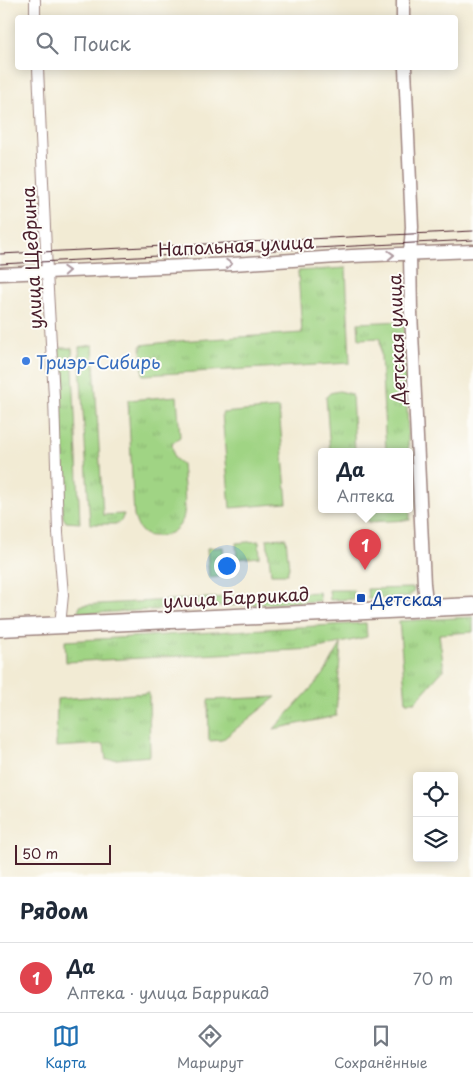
<!DOCTYPE html>
<html lang="ru">
<head>
<meta charset="utf-8">
<style>
  :root { --surface:#fff; --page:#f6f6f7; --text:#1f2937; --muted:#747a83; --line:#e0e1e3; --accent:#1f6fb2 }
  body { margin:0; font-family:"Playpen Sans",sans-serif; background:var(--page); color:var(--text) }
  .controls { position:absolute; right:15px; bottom:15px; display:grid; overflow:hidden; border-radius:5px; box-shadow:0 2px 12px #0003 }
  .controls button { width:45px; height:45px; display:grid; place-items:center; padding:0; border:0; border-bottom:1px solid var(--line); background:var(--surface); color:var(--text); font:25px sans-serif }
  .scale { position:absolute; left:15px; bottom:12px; width:96px; box-sizing:border-box; padding-left:5px; border:2px solid #4a1f2b; border-top:0; font-size:14px; line-height:18px; white-space:nowrap; color:#4a1f2b; -webkit-text-stroke:4px #fdfcf7; paint-order:stroke }
  .you { position:absolute; left:226px; top:565px; width:18px; height:18px; margin:-12px; border:4px solid #fff; border-radius:50%; background:#1a73e8; box-shadow:0 0 0 8px #1a73e833 }
  .badge { display:grid; place-items:center; width:32px; height:32px; border-radius:50%; background:var(--accent); color:#fff; font-size:16px; font-weight:700 }
  .pin { position:absolute; translate:-50% -41px; filter:drop-shadow(0 1px 2px #0008) }
  .pin::after { content:''; position:absolute; top:26px; width:18px; height:15px; background:inherit; clip-path:polygon(0 0,100% 0,50% 100%) }
  .popup { position:absolute; left:318px; top:448px; width:95px; height:65px; box-sizing:border-box; display:grid; place-content:center; border-radius:5px; background:var(--surface); filter:drop-shadow(0 1px 4px #0005); font-size:16px; white-space:nowrap; color:var(--muted) }
  .popup b { font-size:19px; color:var(--text) }
  .popup::after { content:''; position:absolute; left:50%; top:100%; margin-left:-10px; border:10px solid transparent; border-top-color:var(--surface) }
  .list { margin:0; padding:0; list-style:none }
  h2 { display:flex; justify-content:space-between; align-items:center; height:65px; margin:0; padding:0 20px; font-size:21px }
  h2 small { font-size:16px; font-weight:400; color:var(--muted) }
  .list li { display:grid; grid-template-columns:32px 1fr auto; gap:15px; align-items:center; box-sizing:border-box; height:70px; padding:0 20px; border-top:1px solid var(--line) }
  .list b { display:block; font-size:19px; white-space:nowrap }
  .list p { margin:0; font-size:16px; white-space:nowrap; color:var(--muted) }
  .list em { font-size:16px; font-style:normal; color:var(--muted) }
  .icon { flex:none; width:28px; height:28px; fill:none; stroke:currentColor; stroke-width:2; stroke-linecap:round; stroke-linejoin:round }
  .map { position:relative; flex:none; width:473px; height:877px; overflow:hidden }
  .search { position:absolute; background:var(--surface); box-shadow:0 2px 12px #0003; left:15px; right:15px; top:15px; height:55px; display:flex; align-items:center; gap:12px; box-sizing:border-box; padding:0 18px; border-radius:5px; color:var(--muted); font-size:19px }
  .sheet { height:135px; background:var(--surface) }
  nav { display:flex; justify-content:space-around; align-items:center; box-sizing:border-box; height:70px; border-top:1px solid var(--line); background:var(--surface); font-size:14px; color:var(--muted) }
  nav a { display:grid; justify-items:center; gap:2px }
  nav .on { color:var(--accent) }
  .map>svg:first-child { display:block }
  .grass { fill:url(#grass-tufts); stroke:#757a58 }
  .garden { fill:#a0d484; stroke:#757a58 }
  .lines { fill:none; stroke-linecap:round; stroke-linejoin:round }
  .minor-casing { stroke:#9e8580; stroke-width:12 }
  .tertiary-casing { stroke:#9e8580; stroke-width:15 }
  .primary-casing { stroke:#9e8580; stroke-width:19 }
  .minor { stroke:#fff; stroke-width:10 }
  .tertiary { stroke:#fff; stroke-width:12 }
  .primary { stroke:#fff; stroke-width:16 }
  .tram { stroke:#4a1f2b; stroke-width:1 }
  .oneway { stroke:#ae9aa0 }
  .shop-dot { fill:#3f7fe0; stroke:#fdfcf7; stroke-width:2 }
  .transit-dot { fill:#1a4fb4; stroke:#fdfcf7; stroke-width:2 }
  .labels { text-anchor:middle; dominant-baseline:central; stroke-width:4; stroke-linejoin:round; paint-order:stroke }
  .street-label { font-size:18px; fill:#4a1f2b; stroke:#fdfcf7 }
  .shop-label { font-size:18px; fill:#366cbe; stroke:#fdfcf7; text-anchor:start }
  .transit-label { font-size:18px; fill:#164399; stroke:#fdfcf7; text-anchor:start }
</style>
</head>
<body>
<div class="map">
<svg width="473" height="877" viewBox="0 0 473 877">
  <defs>
    <pattern id="grass-tufts" width="24" height="20" patternUnits="userSpaceOnUse" patternTransform="scale(1.25)"><rect width="24" height="20" fill="#a0d484"/><path d="M3 7l-1-3M5 7V3M7 7l1-3M15 17l-1-3M17 17v-4M19 17l1-3" fill="none" stroke="#8bb672"/></pattern>
  </defs>
  <rect width="100%" height="100%" fill="#fdfcf7"/>
  <filter id="ink" filterUnits="userSpaceOnUse"><feTurbulence type="fractalNoise" baseFrequency=".02" numOctaves="2"/><feDisplacementMap in="SourceGraphic" scale="10" xChannelSelector="R" yChannelSelector="G"/><feConvolveMatrix kernelMatrix="1 2 1 2 8 2 1 2 1" color-interpolation-filters="sRGB"/></filter>
  <filter id="wash" filterUnits="userSpaceOnUse"><feTurbulence type="fractalNoise" baseFrequency=".0096" numOctaves="4" result="noise"/><feDisplacementMap in="SourceGraphic" scale="20" xChannelSelector="R" yChannelSelector="G"/><feGaussianBlur stdDeviation="1.12" result="paint"/><feColorMatrix in="noise" values="0 0 0 0 0 0 0 0 0 0 0 0 0 0 0 0 0 1.4 0 .05"/><feComposite in="paint" operator="in"/></filter>
  <g filter="url(#wash)">
    <rect width="100%" height="100%" fill="#f2ebd4"/>
    <!-- grass -->
    <g class="grass">
      <polygon points="346,268 350,363 143,375 141,345 178,341 302,333 298,271"/>
      <polygon points="404,321 408,435 410,520 368,522 368,509 409,509 409,451 386,451 380,338 359,339 358,323"/>
      <polygon points="93,345 103,515 124,514 121,521 116,524 90,524 79,347"/>
      <polygon points="58,348 72,348 80,523 66,522 63,517"/>
      <polygon points="339,391 352,394 355,451 330,451 326,397 330,393"/>
      <path d="M177,396L180,437L172,444L174,458L182,464C183,478 187,506 183,519C178,531 167,537 154,536C152,536 149,536 147,535C139,532 136,523 134,516L128,400Z"/>
      <polygon points="286,538 289,568 287,574 271,574 267,539"/>
      <polygon points="259,541 260,557 237,559 236,543"/>
      <polygon points="223,547 225,576 209,578 207,548"/>
      <polygon points="414,588 413,593 408,597 368,599 367,589"/>
      <polygon points="329,590 354,590 354,599 330,600"/>
      <polygon points="319,592 320,601 76,614 81,605"/>
      <polygon points="473,617 473,632 439,634 444,669 415,702 406,702 399,621"/>
      <polygon points="366,623 367,637 314,649 66,662 65,641"/>
      <polygon points="341,644 336,716 274,729 324,674"/>
      <polygon points="149,693 150,756 106,760 104,744 56,747 57,699"/>
      <polygon points="276,697 222,740 209,741 208,700"/>
    </g>
    <!-- garden -->
    <polygon class="garden" points="279,408 287,503 230,508 222,413"/>
  </g>
  <g filter="url(#ink)">
    <g class="lines">
      <defs>
        <g id="minor">
          <polyline points="35,0 35,18"/>
          <polyline points="38,68 47,272 54,397 58,533 63,595 60,626"/>
        </g>
        <g id="tertiary">
          <polyline points="403,0 403,18"/>
          <polyline points="405,68 412,227 410,254 411,312 424,584 427,608"/>
          <polyline points="0,274 233,264 352,256 473,251"/>
        </g>
        <polyline id="primary" points="0,628 473,606"/>
      </defs>
      <!-- minor casing -->
      <use href="#minor" class="minor-casing"/>
      <!-- tertiary casing -->
      <use href="#tertiary" class="tertiary-casing"/>
      <!-- primary casing -->
      <use href="#primary" class="primary-casing"/>
      <!-- minor -->
      <use href="#minor" class="minor"/>
      <!-- tertiary -->
      <use href="#tertiary" class="tertiary"/>
      <!-- primary -->
      <use href="#primary" class="primary"/>
      <!-- tram -->
      <g class="tram">
        <polyline points="0,254 473,231"/>
        <polyline points="0,264 473,240"/>
      </g>
    </g>
    <!-- one-way arrows -->
    <defs><path id="oneway-chevron" d="M-2-3.5L2.5 0L-2 3.5" fill="none" stroke-width="1.6" stroke-linecap="round" stroke-linejoin="round" transform="scale(1.25)"/></defs>
    <g class="oneway">
      <use href="#oneway-chevron" transform="translate(391 255) rotate(-2)"/>
      <use href="#oneway-chevron" transform="translate(229 264) rotate(-3)"/>
      <use href="#oneway-chevron" transform="translate(66 271) rotate(-3)"/>
    </g>
  </g>
  <!-- markers -->
  <circle class="shop-dot" cx="26" cy="361" r="5"/>
  <rect class="transit-dot" x="356" y="593" width="10" height="10" rx="2.5"/>
  <g class="labels">
    <!-- street labels -->
    <g class="street-label">
      <text transform="translate(236 245) rotate(-3)">Напольная улица</text>
      <text transform="translate(31 258) rotate(-93)">улица Щедрина</text>
      <text transform="translate(396 339) rotate(-92)">Детская улица</text>
      <text transform="translate(236 597) rotate(-3)">улица Баррикад</text>
    </g>
    <!-- shop labels -->
    <g class="shop-label">
      <text x="36" y="361">Триэр-Сибирь</text>
    </g>
    <!-- transit labels -->
    <g class="transit-label">
      <text x="371" y="598">Детская</text>
    </g>
  </g>
</svg>
<div class="controls">
<button><svg class="icon" aria-label="locate" viewBox="0 0 24 24"><circle cx="12" cy="12" r="6"/><path d="M12 2v4M12 18v4M2 12h4M18 12h4"/></svg></button>
<button><svg class="icon" aria-label="layers" viewBox="0 0 24 24"><path d="M12 4l9 5-9 5-9-5zM3 14l9 5 9-5"/></svg></button>
</div>
<div class="scale">50 m</div>
<div class="you"></div>
<div class="pin badge" style="left:365px;top:570px;background:#e0444e">1</div>
<div class="popup"><b>Да</b>Аптека</div>
<div class="search"><svg class="icon" aria-label="search" viewBox="0 0 24 24"><circle cx="10" cy="10" r="6"/><path d="M15 15l6 6"/></svg>Поиск</div>
</div>
<section class="sheet">
<h2>Рядом<small></small></h2>
<ul class="list">
<li><span class="badge" style="background:#e0444e">1</span><div><b>Да</b><p>Аптека · улица Баррикад</p></div><em>70 m</em></li>
</ul>
</section>
<nav>
<a class="on"><svg class="icon" aria-label="map" viewBox="0 0 24 24"><path d="M3 6l6-2 6 2 6-2v14l-6 2-6-2-6 2zM9 4v14M15 6v14"/></svg>Карта</a>
<a><svg class="icon" aria-label="directions" viewBox="0 0 24 24"><path d="M12 3l9 9-9 9-9-9zM9 14v-3h6M13 9l2 2-2 2"/></svg>Маршрут</a>
<a><svg class="icon" aria-label="saved" viewBox="0 0 24 24"><path d="M7 4h10v16l-5-4-5 4z"/></svg>Сохранённые</a>
</nav>
</body>
</html>
